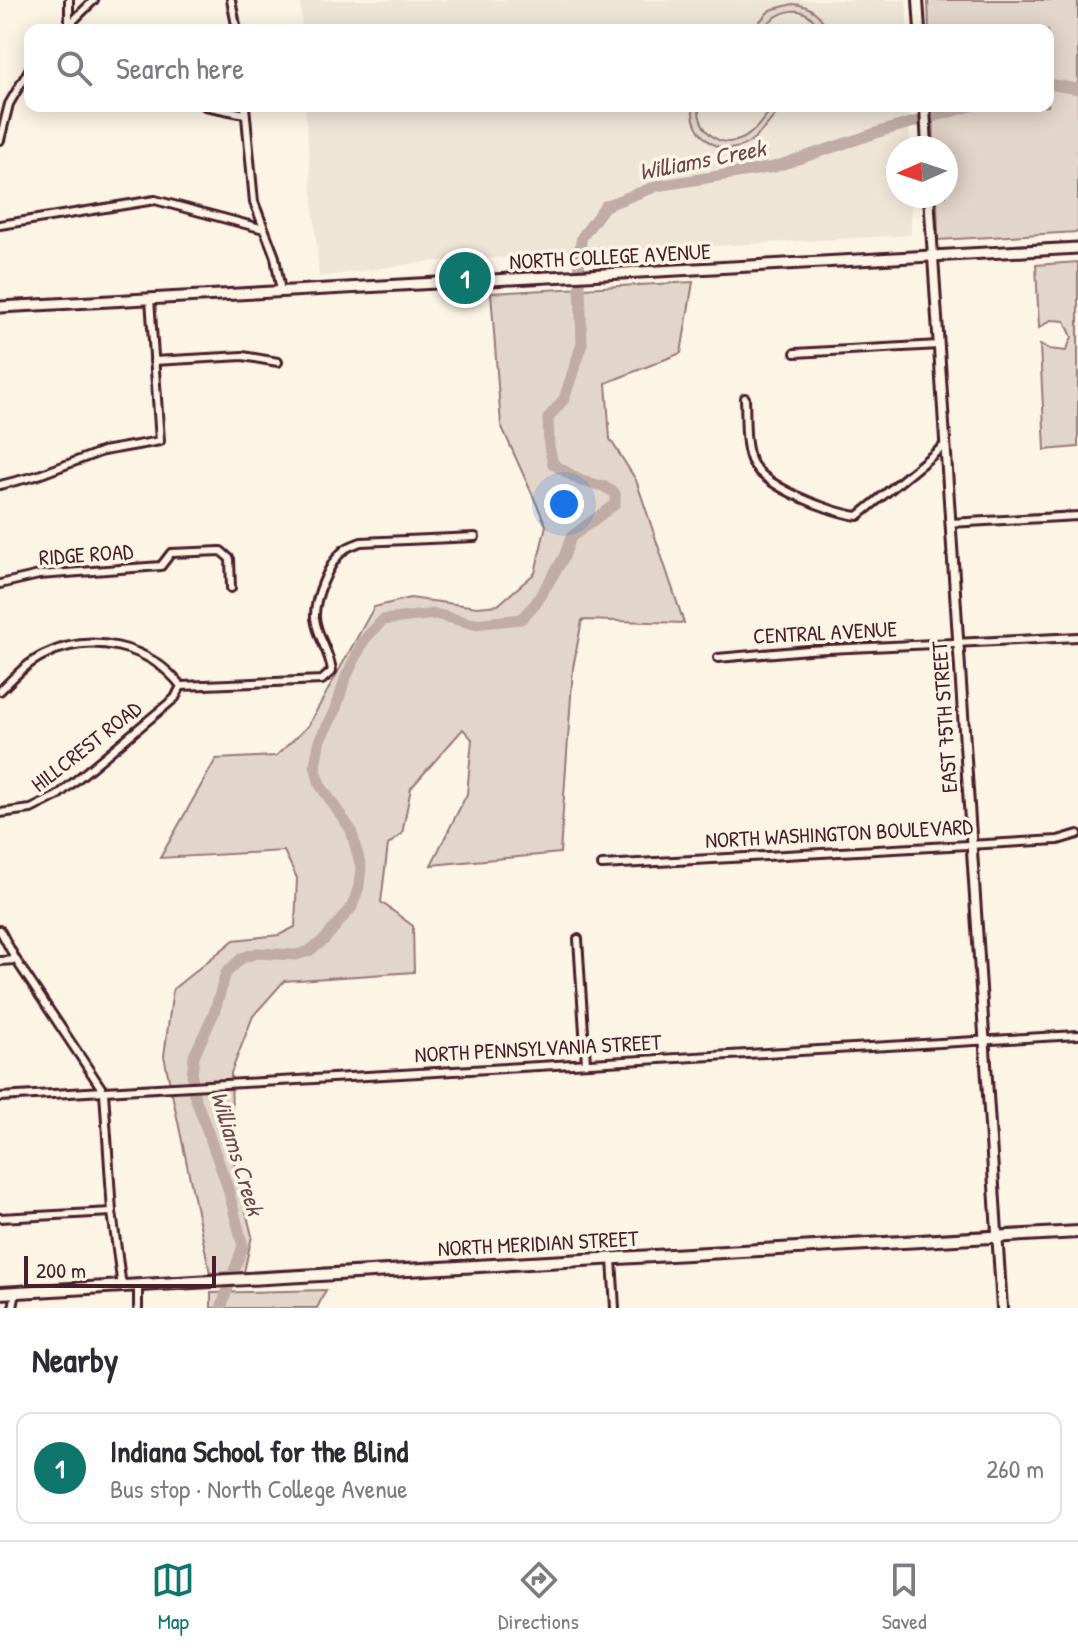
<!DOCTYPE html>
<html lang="en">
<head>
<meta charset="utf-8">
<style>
  :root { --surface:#fff; --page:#f7f7f7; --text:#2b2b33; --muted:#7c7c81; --line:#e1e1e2; --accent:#0f766e }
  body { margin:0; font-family:"Patrick Hand",sans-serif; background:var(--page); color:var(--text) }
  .compass { position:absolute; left:886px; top:136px; width:72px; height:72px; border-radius:50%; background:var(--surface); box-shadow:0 4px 20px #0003; rotate:267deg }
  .scale { position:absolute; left:24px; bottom:20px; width:192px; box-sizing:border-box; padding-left:8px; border:4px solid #4a1f2b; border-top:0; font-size:22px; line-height:28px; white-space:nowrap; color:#4a1f2b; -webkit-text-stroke:6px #fcf5e5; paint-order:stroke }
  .you { position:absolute; left:564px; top:504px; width:28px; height:28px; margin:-20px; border:6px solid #fff; border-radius:50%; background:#1a73e8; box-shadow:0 0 0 12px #1a73e833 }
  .badge { display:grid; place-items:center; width:52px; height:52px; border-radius:50%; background:var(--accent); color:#fff; font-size:26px; font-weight:700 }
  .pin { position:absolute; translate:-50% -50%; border:4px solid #fff; box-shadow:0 2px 8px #0006 }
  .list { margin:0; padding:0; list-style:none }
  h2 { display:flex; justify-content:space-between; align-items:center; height:104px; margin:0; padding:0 32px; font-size:34px }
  h2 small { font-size:26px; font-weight:400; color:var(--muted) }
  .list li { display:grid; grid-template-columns:52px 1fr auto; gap:24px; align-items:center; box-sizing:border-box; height:112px; margin:0 16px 16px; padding:0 16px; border:2px solid var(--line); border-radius:16px }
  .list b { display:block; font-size:30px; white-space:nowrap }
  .list p { margin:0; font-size:26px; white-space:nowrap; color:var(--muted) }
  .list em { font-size:26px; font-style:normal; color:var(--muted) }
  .icon { flex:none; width:44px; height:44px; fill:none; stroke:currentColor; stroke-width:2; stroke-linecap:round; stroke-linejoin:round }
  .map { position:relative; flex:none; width:1078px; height:1308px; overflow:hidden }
  .search { position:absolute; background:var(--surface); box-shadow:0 4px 20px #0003; left:24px; right:24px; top:24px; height:88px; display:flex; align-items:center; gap:20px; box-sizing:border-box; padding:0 28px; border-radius:16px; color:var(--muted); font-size:30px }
  .sheet { height:232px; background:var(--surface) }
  nav { display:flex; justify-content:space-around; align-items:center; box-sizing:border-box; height:112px; border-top:2px solid var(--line); background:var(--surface); font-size:22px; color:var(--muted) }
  nav a { display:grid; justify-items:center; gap:4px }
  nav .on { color:var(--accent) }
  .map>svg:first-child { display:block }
  .built { fill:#eee5d7 }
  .green { fill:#e2d5ca; stroke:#967a7a; stroke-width:2 }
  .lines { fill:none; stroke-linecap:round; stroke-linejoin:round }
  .river { stroke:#c0aca5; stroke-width:11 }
  .minor-casing { stroke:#4a1f2b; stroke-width:12 }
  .tertiary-casing { stroke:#4a1f2b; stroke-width:14 }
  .secondary-casing { stroke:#4a1f2b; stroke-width:15 }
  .primary-casing { stroke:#4a1f2b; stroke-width:16 }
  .minor { stroke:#fcf5e5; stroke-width:6 }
  .tertiary { stroke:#fcf5e5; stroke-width:8 }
  .secondary { stroke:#fcf5e5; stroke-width:9 }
  .primary { stroke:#fcf5e5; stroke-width:10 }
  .labels { text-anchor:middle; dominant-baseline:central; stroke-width:7; stroke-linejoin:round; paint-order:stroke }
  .street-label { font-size:22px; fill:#4a1f2b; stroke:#fcf5e5 }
  .water-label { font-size:24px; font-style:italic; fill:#6d4950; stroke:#fcf5e5 }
</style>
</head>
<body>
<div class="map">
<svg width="1078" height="1308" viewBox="0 0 1078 1308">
  <rect width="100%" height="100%" fill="#fcf5e5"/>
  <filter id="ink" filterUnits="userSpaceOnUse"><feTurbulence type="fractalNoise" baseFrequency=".0125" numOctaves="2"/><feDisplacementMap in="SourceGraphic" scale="16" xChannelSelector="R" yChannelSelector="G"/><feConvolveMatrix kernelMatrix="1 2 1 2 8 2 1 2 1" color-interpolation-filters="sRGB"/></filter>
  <g filter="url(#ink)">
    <!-- built -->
    <g class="built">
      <polygon points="300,0 906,0 908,30 302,30"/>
      <polygon points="305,106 909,106 910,148 898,148 898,196 911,196 911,235 426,262 319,277"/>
    </g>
    <!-- green -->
    <g class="green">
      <polygon points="928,0 1078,0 1078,232 938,240 937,196 946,196 946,148 934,148 933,106 1048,106 1048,30 929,30"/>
      <path d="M793,4C809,5 821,14 827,30H820C805,0 780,9 761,30H752L770,10Z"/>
      <path d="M693,106H699C697,129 719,150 742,139C755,133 765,116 774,106H783C772,118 761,135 748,143C721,160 690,135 693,106Z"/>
      <polygon points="1078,262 1078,447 1045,450 1040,345 1049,349 1066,351 1072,337 1065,321 1051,320 1039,328 1036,265"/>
      <polygon points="693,282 681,353 606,383 610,439 636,480 684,623 582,620 573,668 560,853 431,865 467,794 472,739 463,729 411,788 402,834 388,845 381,902 413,926 414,972 284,981 253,1016 231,1073 233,1157 252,1236 244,1272 210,1273 164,1056 173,989 234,940 279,935 295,927 297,878 284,851 160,858 216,759 276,756 308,726 374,607 410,598 477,607 498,605 535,573 546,525 501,425 491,293"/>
      <polygon points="326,1290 317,1308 211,1308 211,1293"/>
    </g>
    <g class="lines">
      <!-- river -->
      <g class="river">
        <polyline points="1048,84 1078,89"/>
        <polyline points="221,1308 243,1246 227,1185 194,1094 192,1076 194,1056 214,1013 226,973 242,958 257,953 296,955 309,951 324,940 352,907 359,886 361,867 351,830 320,785 315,765 320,739 335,712 345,679 364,640 383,620 435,614 474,624 521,619 535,604 549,582 564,557 571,537 615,504 615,493 603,486 581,481 553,464 549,446 548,418 564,399 582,344 579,253 582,237 605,206 657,186 774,167 882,131 972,106"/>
      </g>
      <defs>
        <g id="minor">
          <polyline points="231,0 237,30"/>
          <polyline points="69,25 69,0"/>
          <polyline points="64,30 94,0"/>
          <polyline points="205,106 245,114"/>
          <polyline points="245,106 254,202 275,257 281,292"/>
          <polyline points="0,140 9,104 30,68"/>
          <polyline points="0,225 155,200 264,229"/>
          <polyline points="795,353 939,345"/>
          <polyline points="154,361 243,356 278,362"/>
          <path d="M745,398C746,417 744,442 751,460C761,486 832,513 858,516L945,445"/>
          <polyline points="0,485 36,476 103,451 160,441 150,299"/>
          <polyline points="950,523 1078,516"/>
          <polyline points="0,584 39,575 161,566 171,553 221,551 230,559 231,588"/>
          <polyline points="718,658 808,650 1078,637"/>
          <path d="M181,686L322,680L332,671C330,652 317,637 315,618C314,599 329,562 344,550C349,546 356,544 361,542L475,537"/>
          <path d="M0,691C14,677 27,663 44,655C91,632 149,645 181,686"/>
          <polyline points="0,813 31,809 57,796 175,698 181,686"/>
          <polyline points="602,865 1058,840 1078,834"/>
          <polyline points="0,930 16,960 104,1092 112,1212 122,1287"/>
          <polyline points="578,939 586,1063"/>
          <polyline points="0,961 16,960"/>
          <polyline points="0,1097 1078,1035"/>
          <polyline points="0,1218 112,1212"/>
          <polyline points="612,1259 615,1308"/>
          <polyline points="138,1285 138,1308"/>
          <polyline points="13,1308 16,1292"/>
        </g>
        <g id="tertiary">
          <polyline points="918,0 920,30"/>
          <polyline points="925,106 927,148"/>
          <polyline points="929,196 1002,1308"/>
        </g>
        <polyline id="secondary" points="0,307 1078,248"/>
        <polyline id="primary" points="0,1293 1078,1232"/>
      </defs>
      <!-- minor casing -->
      <use href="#minor" class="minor-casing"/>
      <!-- tertiary casing -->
      <use href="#tertiary" class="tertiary-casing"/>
      <!-- secondary casing -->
      <use href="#secondary" class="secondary-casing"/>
      <!-- primary casing -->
      <use href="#primary" class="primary-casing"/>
      <!-- minor -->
      <use href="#minor" class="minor"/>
      <!-- tertiary -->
      <use href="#tertiary" class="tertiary"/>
      <!-- secondary -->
      <use href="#secondary" class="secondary"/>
      <!-- primary -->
      <use href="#primary" class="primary"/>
    </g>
  </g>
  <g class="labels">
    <!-- street labels -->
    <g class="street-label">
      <text transform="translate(610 256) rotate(-3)">NORTH COLLEGE AVENUE</text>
      <text transform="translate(86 554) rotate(-4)">RIDGE ROAD</text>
      <text transform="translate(825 632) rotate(-3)">CENTRAL AVENUE</text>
      <text transform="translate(944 717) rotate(-94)">EAST 75TH STREET</text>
      <text transform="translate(86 746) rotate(-38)">HILLCREST ROAD</text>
      <text transform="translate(839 833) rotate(-3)">NORTH WASHINGTON BOULEVARD</text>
      <text transform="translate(538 1048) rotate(-3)">NORTH PENNSYLVANIA STREET</text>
      <text transform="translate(538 1243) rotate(-3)">NORTH MERIDIAN STREET</text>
    </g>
    <!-- water labels -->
    <g class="water-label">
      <text transform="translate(702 159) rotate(-11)">Williams Creek</text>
      <text transform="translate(238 1153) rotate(73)">Williams Creek</text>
    </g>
  </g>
</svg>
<svg class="compass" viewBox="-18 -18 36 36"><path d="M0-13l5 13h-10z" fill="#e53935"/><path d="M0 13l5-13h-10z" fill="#7c7c81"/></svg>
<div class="scale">200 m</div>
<div class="you"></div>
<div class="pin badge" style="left:465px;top:278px">1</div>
<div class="search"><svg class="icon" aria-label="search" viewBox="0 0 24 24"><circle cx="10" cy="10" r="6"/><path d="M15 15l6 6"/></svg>Search here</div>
</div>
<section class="sheet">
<h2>Nearby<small></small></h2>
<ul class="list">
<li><span class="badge">1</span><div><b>Indiana School for the Blind</b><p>Bus stop · North College Avenue</p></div><em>260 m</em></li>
</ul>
</section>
<nav>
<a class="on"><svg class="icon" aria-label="map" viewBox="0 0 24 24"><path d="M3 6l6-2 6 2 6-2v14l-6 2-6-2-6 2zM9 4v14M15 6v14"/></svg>Map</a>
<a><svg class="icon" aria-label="directions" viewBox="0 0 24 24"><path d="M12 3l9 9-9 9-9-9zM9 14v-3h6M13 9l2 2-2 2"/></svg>Directions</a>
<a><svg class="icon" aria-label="saved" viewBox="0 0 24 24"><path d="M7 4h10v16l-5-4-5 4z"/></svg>Saved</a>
</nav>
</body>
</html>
